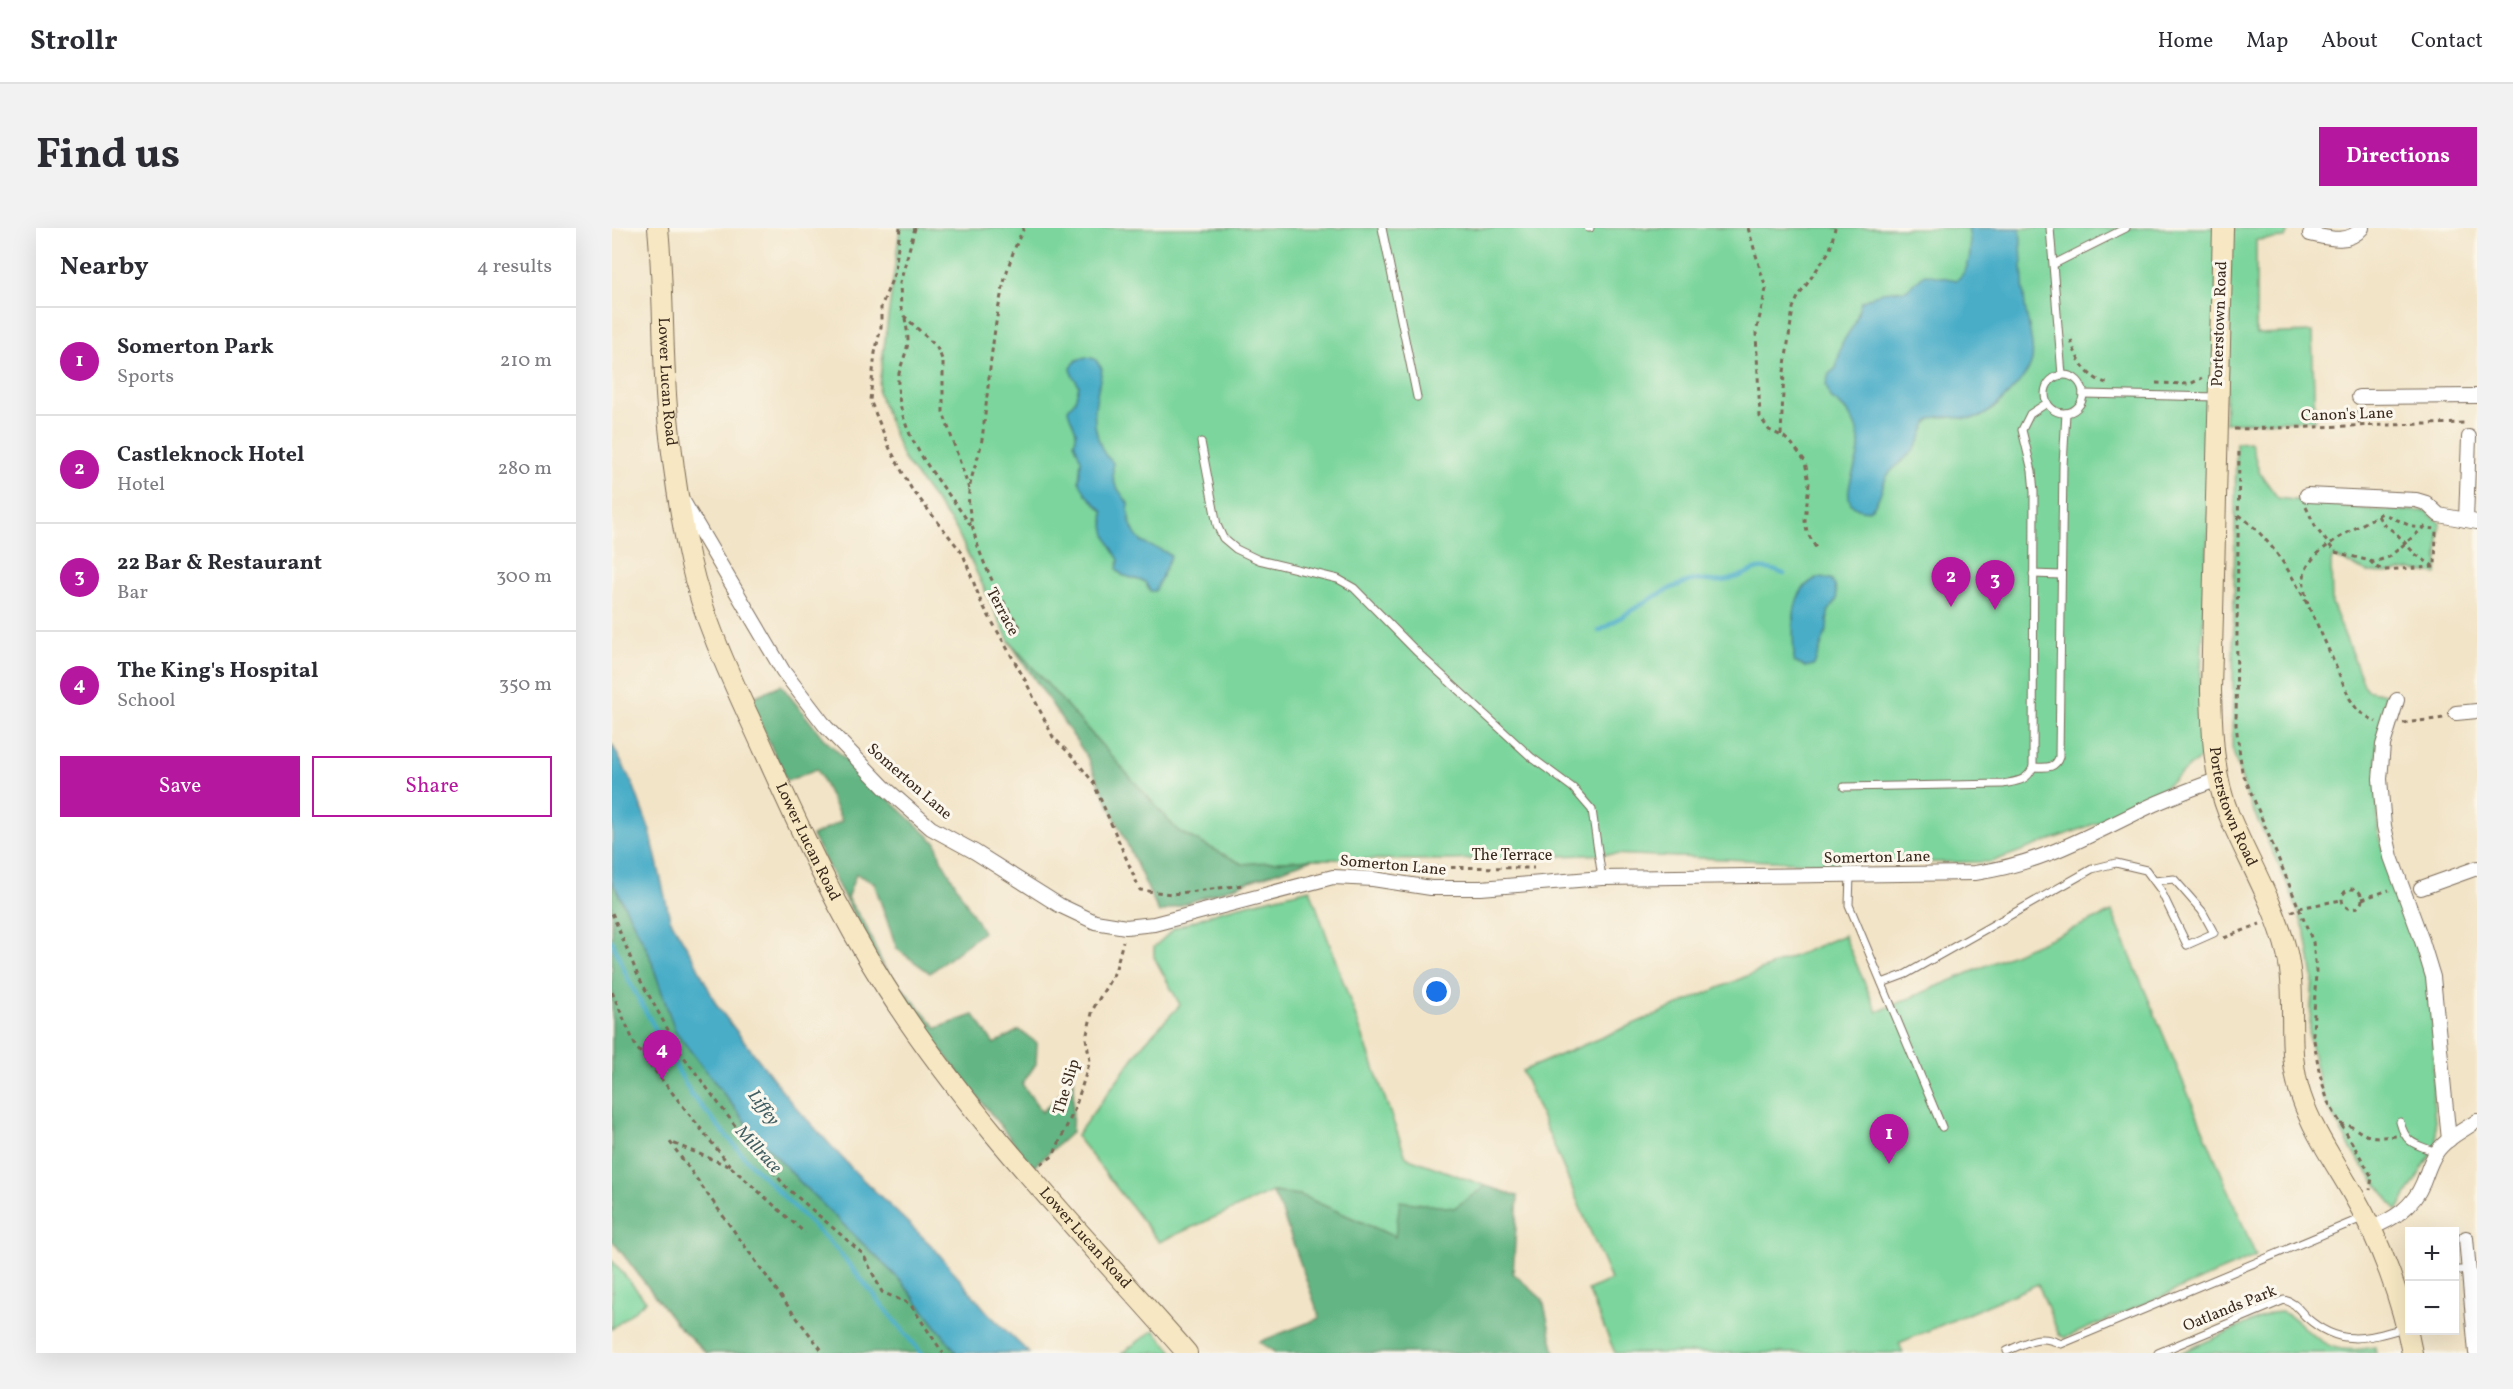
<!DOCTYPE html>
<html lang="en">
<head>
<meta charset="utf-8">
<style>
  :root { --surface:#fff; --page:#f2f2f3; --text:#2b2b33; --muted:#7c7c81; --line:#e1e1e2; --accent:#b5179e }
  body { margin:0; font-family:Vollkorn,serif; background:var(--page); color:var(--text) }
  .controls { position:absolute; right:18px; bottom:18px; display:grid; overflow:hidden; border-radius:0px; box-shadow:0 6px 24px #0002 }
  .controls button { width:54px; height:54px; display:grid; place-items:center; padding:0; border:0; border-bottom:2px solid var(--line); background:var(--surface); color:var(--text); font:30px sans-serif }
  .you { position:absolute; left:825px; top:764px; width:21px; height:21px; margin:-15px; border:4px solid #fff; border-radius:50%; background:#1a73e8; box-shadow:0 0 0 9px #1a73e833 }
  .badge { display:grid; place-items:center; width:39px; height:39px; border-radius:50%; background:var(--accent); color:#fff; font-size:20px; font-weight:700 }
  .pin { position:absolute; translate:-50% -50px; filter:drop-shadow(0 2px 3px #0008) }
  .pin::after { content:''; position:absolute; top:32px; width:21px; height:18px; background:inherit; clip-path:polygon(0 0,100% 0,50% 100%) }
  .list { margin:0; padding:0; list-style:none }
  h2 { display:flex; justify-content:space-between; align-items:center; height:78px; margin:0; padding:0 24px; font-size:26px }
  h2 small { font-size:20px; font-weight:400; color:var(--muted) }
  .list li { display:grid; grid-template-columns:39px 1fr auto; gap:18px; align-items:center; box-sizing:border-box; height:108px; padding:0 24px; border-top:2px solid var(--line) }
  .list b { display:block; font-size:22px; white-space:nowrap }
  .list p { margin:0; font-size:20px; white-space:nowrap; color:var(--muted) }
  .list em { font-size:20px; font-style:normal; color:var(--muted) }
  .actions { display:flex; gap:12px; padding:18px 24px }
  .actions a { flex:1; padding:14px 0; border:2px solid var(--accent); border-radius:0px; text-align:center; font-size:21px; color:var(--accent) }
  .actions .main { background:var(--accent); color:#fff }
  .map { position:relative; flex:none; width:1865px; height:1125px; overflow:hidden; border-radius:0px }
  header { display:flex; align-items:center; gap:36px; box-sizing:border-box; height:84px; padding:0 30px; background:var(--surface); border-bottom:2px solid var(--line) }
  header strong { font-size:28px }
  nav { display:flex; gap:33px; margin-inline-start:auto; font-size:21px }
  .intro { display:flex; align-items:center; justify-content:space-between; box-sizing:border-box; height:144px; padding:0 36px }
  h1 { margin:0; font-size:42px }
  .button { padding:15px 27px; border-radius:0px; background:var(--accent); color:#fff; font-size:21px; font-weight:700 }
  main { display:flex; gap:36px; padding:0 36px }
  aside { flex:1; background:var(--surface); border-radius:0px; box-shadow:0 6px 24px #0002 }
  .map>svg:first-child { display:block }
  .green { fill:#7bd59c; stroke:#5b805d; stroke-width:1.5 }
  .forest { fill:#64b684; stroke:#507051; stroke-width:1.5 }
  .water { fill:#49adc8; stroke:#426c73; stroke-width:1.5 }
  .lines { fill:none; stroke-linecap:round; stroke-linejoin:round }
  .stream { stroke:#49adc8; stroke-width:4.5 }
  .lane-casing { stroke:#7b6b59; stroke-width:9 }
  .street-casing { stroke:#7b6b59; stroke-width:16 }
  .secondary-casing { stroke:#7b6b59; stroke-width:22 }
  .path { stroke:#7b6b59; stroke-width:3; stroke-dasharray:4.5 4.5; stroke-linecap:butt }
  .lane { stroke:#fff; stroke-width:7 }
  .street { stroke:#fff; stroke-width:14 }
  .secondary { stroke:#f7e8c3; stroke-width:20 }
  .labels { text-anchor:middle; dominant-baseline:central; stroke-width:6; stroke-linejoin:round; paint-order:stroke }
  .street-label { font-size:16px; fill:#3b2a1e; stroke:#fbf7ec }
  .water-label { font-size:18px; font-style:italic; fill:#415e62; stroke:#fbf7ec }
</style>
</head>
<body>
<header>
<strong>Strollr</strong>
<nav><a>Home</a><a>Map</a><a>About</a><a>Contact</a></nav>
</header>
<div class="intro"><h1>Find us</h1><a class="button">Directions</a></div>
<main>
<aside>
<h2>Nearby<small>4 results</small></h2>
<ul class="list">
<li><span class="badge">1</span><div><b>Somerton Park</b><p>Sports</p></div><em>210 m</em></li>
<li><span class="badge">2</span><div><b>Castleknock Hotel</b><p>Hotel</p></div><em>280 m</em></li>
<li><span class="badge">3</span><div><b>22 Bar &amp; Restaurant</b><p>Bar</p></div><em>300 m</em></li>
<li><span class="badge">4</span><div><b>The King's Hospital</b><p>School</p></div><em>350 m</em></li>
</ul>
<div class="actions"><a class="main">Save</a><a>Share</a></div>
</aside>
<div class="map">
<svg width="1865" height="1125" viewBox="0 0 1865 1125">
  <rect width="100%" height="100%" fill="#fbf7ec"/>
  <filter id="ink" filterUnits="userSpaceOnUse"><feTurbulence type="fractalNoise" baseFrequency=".0167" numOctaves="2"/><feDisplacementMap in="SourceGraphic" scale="12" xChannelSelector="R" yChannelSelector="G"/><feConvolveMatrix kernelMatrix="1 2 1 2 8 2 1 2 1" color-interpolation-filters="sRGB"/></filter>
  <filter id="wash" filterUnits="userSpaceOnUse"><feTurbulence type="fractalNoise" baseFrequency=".008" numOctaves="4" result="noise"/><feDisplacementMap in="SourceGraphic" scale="24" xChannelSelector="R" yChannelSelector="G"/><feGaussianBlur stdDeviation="1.35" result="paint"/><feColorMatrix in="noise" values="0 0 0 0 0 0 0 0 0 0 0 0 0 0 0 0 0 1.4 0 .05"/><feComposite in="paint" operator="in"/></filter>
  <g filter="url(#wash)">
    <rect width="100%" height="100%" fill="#f2e4c7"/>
    <!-- green -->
    <g class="green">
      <polygon points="288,0 1609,0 1602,201 1588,459 1592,527 1547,563 1485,595 1379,634 1202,635 998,626 840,632 701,631 630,636 566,603 397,413 344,301 291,230 266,164"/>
      <polygon points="1619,0 1677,0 1673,10 1644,12 1644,106 1700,104 1703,192 1613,195"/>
      <polygon points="1639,214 1647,244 1666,270 1762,282 1814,283 1828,295 1825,346 1799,342 1774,345 1755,344 1721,328 1719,334 1720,375 1754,462 1774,466 1765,519 1766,602 1780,655 1816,750 1822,810 1821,871 1825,916 1785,983 1742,926 1710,868 1697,810 1701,750 1694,706 1678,662 1635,569 1620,520 1624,215"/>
      <polygon points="698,661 794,929 874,958 842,980 789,974 784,1009 688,967 660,964 547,1014 464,908 533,814 568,777 542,729 542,719 563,700 608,683"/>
      <polygon points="1500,684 1644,1028 1453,1110 1447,1107 1426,1056 1287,1115 1291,1125 1003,1125 976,1062 999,1052 910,843 1232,707 1265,784"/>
      <polygon points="0,1032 34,1073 0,1101"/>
      <path d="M1669,1084C1679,1087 1685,1093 1692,1100C1717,1122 1730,1125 1763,1119L1764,1125H1568L1659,1085Z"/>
      <polygon points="542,1102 562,1125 510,1125"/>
    </g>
    <!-- forest -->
    <g class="forest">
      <polygon points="397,413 566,603 630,636 701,631 547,685 474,527"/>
      <polygon points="169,457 211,510 324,615 329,631 371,704 318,745 285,721 262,655 244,646 235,670 253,696 272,739 325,800 362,787 382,816 407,802 425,815 424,836 410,856 430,884 462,852 460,904 421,939 305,792 264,729 200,608 230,593 205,541 175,553 137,471"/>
      <polygon points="0,653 36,723 63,803 139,901 190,956 290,1054 345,1125 94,1125 65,1097 0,1012"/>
      <polygon points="874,958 906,968 901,1045 931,1072 943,1125 664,1125 647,1114 708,1090 670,984 660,964 688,967 783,1009 788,973 842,980"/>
    </g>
    <!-- water -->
    <g class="water">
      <path d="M1356,0H1408C1410,26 1410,52 1413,78C1415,93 1424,123 1419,136C1414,150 1379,187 1365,190C1351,193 1326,183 1316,194C1311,201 1310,212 1304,219C1296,230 1283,237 1275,248C1269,258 1266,290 1246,281C1226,273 1244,241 1246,227C1251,204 1238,181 1218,170L1214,156L1217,146L1224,140L1230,115L1243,95L1249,74L1270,64L1294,62L1313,46L1345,52C1360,40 1360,18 1356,0Z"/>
      <path d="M474,129L483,131L490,141C484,173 476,193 492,225C494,229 498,230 501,235C500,261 505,257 517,277C514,287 521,306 529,313C538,320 551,320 559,328L543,363H538L533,354L510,347L505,341L507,332C495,311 492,309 491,283L474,266L467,253L469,232L462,214C469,203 457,193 456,181L463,173L467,157L460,147L459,139L465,132Z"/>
      <path d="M1205,350L1219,351L1223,358L1225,371L1216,384L1215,402L1202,437L1193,439L1182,434C1182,405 1174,364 1205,350Z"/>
      <polygon points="0,516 22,559 38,603 58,691 82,731 105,778 180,875 243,944 322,1020 375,1084 417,1125 345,1125 290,1054 190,956 139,901 63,803 36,723 0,653"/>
    </g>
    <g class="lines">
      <!-- stream -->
      <g class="stream">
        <path d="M987,403C1015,386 1046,363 1078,353C1088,350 1099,355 1110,353C1137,350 1140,332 1172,346"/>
        <polyline points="0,713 17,753 79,866 135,932 227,1024 309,1125"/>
      </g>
    </g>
  </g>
  <g filter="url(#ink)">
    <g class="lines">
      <defs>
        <g id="lane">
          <polyline points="770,0 805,169"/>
          <polyline points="976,0 978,0"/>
          <polyline points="1438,0 1450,147"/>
          <polyline points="1442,36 1514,0"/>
          <circle cx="1452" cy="166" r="19"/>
          <polyline points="1471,166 1606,169"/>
          <polyline points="589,214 605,297 611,310 624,321 647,332 726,351 742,360 806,425 919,529 961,560 980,582 990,650"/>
          <polyline points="1421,346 1449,347"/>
          <path d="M1421,539C1432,539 1443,542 1447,529L1451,237L1454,185"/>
          <path d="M1232,559L1391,556C1406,553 1415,553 1421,539L1422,264L1420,243L1410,202L1418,186L1435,175"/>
          <polyline points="1238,647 1237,677 1330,899"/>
          <polyline points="1270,755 1294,746 1480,641 1504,635 1534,642 1548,661 1575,717 1602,705 1590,683 1562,651 1542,653"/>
          <path d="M1788,894C1794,917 1804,916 1824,924"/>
          <polyline points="1842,1042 1856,1042"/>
          <path d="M1395,1123C1416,1114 1427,1105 1449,1116L1750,990"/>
          <path d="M1546,1125L1672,1072C1683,1074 1687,1082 1694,1089C1727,1119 1754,1111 1792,1100"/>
        </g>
        <g id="street">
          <path d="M1698,6C1716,10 1736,17 1750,0"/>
          <polyline points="1747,169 1865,168"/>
          <polyline points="1695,267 1804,272 1814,275 1827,287 1865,294"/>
          <path d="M68,268L171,443L214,499L272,559L319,600L363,624L447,677L483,694L514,699L542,696L721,649L761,651L819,660H869L990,650L1363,645C1428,636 1476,608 1534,580C1557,569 1582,560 1607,551"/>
          <polyline points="1854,292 1857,209"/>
          <polyline points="1785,472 1771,517 1768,551 1772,598 1779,629 1810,713 1821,749 1837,912"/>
          <polyline points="1844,485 1865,483"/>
          <polyline points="1809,660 1865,640"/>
          <path d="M1759,1000C1782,991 1801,979 1811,955C1815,945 1818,934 1824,925C1833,911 1852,902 1865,893"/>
          <polyline points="1854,1010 1864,1125"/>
        </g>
        <g id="secondary">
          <path id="s1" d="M46,0C52,60 50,120 55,180C60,231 67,282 78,332C93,399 125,462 153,524C189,604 226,684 273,758C358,892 471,1006 575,1125"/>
          <path id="s2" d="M1611,0L1599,462C1600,504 1601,547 1617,587C1636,633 1663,676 1675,725C1686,772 1673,822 1689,868C1701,904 1724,936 1742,968C1769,1015 1790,1072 1800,1125"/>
        </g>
      </defs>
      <!-- lane casing -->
      <use href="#lane" class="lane-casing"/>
      <!-- street casing -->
      <use href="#street" class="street-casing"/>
      <!-- secondary casing -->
      <use href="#secondary" class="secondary-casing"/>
      <!-- path -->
      <g class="path">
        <polyline points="288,0 283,44 269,79 269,99 263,125 258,172 278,221 299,260 351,326 369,374 413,452 441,509 461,529 481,554 528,662 560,666 631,657"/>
        <polyline points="303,0 288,55 289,80 292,88 324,118 328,126 331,134 331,184 357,261"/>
        <polyline points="1136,0 1154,61 1144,105 1148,189 1157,202 1172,209 1180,216 1193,233 1197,255 1193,293 1195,304 1204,320"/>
        <path d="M293,90C294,97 296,105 296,113C295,128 285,141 286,157C288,215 330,253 359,298"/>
        <path d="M1459,112C1464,130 1475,151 1495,155"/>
        <polyline points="1544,155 1578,156 1590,150"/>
        <polyline points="1745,182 1748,198"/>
        <polyline points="1622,201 1853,195"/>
        <polyline points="1169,207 1172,144 1181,80 1186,69 1218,22 1223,0"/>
        <polyline points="1627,224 1624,497 1630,543 1701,714 1704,743 1701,806 1707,843 1716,874 1760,949 1758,962"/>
        <polyline points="1694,279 1704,300 1723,324 1762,334 1777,329 1816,296"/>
        <path d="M1627,287C1681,326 1711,411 1738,471L1746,483L1764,494"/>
        <polyline points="1766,288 1771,296 1784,305 1803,326 1821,338"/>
        <polyline points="1758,333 1764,339 1771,342 1823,339 1824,301 1801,299 1772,286"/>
        <path d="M1696,376C1693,366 1690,355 1693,344C1701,319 1749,298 1770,285"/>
        <path d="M408,399C383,363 362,322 357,278C354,255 367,233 370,211C379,146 381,58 412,0"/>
        <polyline points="1791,495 1832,490"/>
        <polyline points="785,639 922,640"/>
        <circle cx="1740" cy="671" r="10"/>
        <polyline points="1750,671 1777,662"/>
        <polyline points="1679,684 1687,680 1729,672"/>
        <polyline points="0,685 26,748 69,825 124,899 174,959 251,1026 270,1064 298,1076 331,1125"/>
        <polyline points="1612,710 1648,696"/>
        <polyline points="0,764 24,819 119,939 58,914 178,1081 212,1125"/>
        <path d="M1728,896C1739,896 1745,903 1754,907C1764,910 1774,909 1784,908"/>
        <polyline points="429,936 441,928 463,880 478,833 474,810 481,781 503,744 511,713"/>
        <polyline points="119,939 193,1005"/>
      </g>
      <!-- lane -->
      <use href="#lane" class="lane"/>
      <!-- street -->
      <use href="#street" class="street"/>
      <!-- secondary -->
      <use href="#secondary" class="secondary"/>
    </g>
  </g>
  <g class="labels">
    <!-- street labels -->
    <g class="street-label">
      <text transform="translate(1608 96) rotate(-88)">Porterstown Road</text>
      <text stroke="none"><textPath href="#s1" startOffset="154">Lower Lucan Road</textPath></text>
      <text transform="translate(1735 187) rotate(-2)">Canon's Lane</text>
      <text transform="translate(390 384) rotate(62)">Terrace</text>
      <text transform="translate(297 554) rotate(41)">Somerton Lane</text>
      <text stroke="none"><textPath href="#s2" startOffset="582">Porterstown Road</textPath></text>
      <text stroke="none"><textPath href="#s1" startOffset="640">Lower Lucan Road</textPath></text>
      <text x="900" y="628">The Terrace</text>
      <text transform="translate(1265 630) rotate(-1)">Somerton Lane</text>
      <text transform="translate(781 638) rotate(5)">Somerton Lane</text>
      <text transform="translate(455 859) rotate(-73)">The Slip</text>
      <text stroke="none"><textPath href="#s1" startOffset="1126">Lower Lucan Road</textPath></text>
      <text transform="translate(1618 1081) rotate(-22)">Oatlands Park</text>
    </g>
    <!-- water labels -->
    <g class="water-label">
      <text transform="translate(151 880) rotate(53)">Liffey</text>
      <text transform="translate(146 922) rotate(47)">Millrace</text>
    </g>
  </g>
</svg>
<div class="controls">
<button>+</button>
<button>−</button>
</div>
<div class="you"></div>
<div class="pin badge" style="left:1277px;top:936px">1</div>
<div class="pin badge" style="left:1339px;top:379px">2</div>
<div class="pin badge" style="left:1383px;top:382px">3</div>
<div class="pin badge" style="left:50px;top:852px">4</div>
</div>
</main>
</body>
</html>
